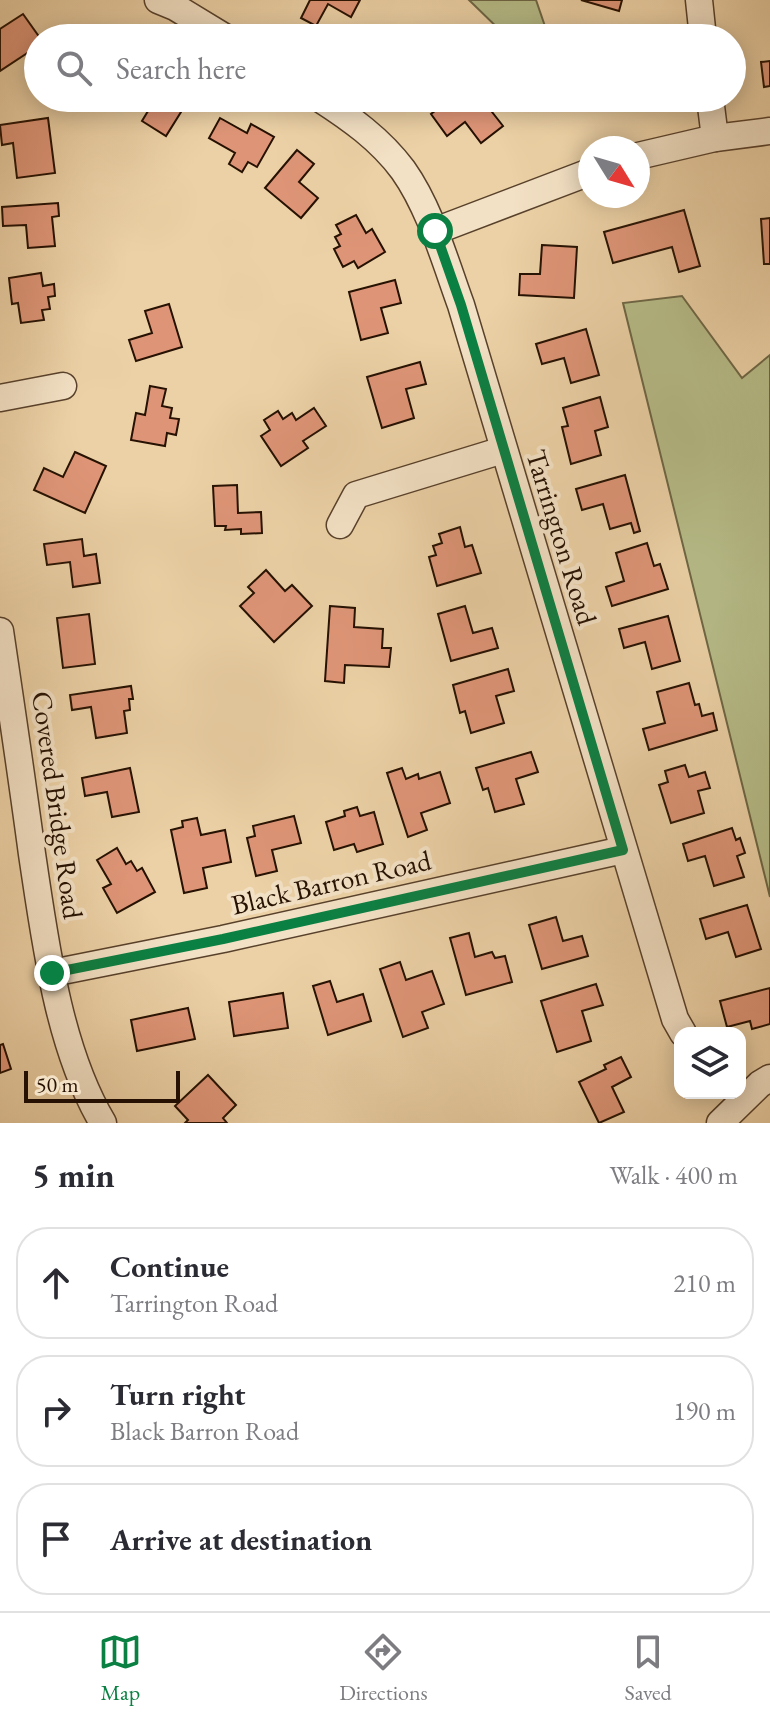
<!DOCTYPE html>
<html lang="en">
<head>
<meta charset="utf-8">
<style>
  :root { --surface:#fff; --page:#f7f7f7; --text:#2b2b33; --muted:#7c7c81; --line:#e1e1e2; --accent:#0b8043 }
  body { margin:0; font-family:"EB Garamond",serif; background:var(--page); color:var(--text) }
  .controls { position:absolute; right:24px; bottom:24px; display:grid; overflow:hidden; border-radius:16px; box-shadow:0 4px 20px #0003 }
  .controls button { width:72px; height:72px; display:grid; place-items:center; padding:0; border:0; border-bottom:2px solid var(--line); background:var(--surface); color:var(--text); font:40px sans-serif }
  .compass { position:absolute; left:578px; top:136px; width:72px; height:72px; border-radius:50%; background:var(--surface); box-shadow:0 4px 20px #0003; rotate:127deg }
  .scale { position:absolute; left:24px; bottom:20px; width:156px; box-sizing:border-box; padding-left:8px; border:4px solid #261102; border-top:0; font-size:22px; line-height:28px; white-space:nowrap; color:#261102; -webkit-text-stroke:6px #f3e1c5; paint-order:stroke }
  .stop { position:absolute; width:24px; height:24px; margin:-18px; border:6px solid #0b8043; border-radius:50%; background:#fff }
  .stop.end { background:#0b8043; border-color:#fff; box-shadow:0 2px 8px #0008 }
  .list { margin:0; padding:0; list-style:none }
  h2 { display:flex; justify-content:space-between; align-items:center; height:104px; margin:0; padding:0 32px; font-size:34px }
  h2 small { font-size:26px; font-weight:400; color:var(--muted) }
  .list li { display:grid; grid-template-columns:52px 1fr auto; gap:24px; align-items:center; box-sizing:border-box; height:112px; margin:0 16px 16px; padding:0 16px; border:2px solid var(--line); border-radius:32px }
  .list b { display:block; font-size:30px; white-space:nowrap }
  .list p { margin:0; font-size:26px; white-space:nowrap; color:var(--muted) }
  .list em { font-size:26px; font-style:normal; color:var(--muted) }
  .icon { flex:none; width:44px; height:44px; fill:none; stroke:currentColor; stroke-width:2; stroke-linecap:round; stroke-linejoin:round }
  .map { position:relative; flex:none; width:770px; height:1123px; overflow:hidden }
  .search { position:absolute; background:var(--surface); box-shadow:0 4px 20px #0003; left:24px; right:24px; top:24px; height:88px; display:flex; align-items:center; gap:20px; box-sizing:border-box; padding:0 28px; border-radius:44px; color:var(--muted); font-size:30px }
  .sheet { height:488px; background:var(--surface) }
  nav { display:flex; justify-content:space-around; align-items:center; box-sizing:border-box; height:112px; border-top:2px solid var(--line); background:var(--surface); font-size:22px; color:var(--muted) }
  nav a { display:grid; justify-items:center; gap:4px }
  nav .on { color:var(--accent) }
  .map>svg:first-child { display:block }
  .green { fill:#b6bc88; stroke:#6e6645; stroke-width:2 }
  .building { fill:#de9577; stroke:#261102; stroke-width:2 }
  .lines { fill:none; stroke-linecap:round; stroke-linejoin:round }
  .minor-casing { stroke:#58412b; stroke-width:29 }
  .minor { stroke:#f3e1c5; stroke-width:26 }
  .route { stroke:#0b8043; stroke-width:10 }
  .labels { text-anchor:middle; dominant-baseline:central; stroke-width:8; stroke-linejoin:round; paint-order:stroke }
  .street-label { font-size:28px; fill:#261102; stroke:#f3e1c5 }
</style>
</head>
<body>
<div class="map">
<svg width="770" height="1123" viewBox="0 0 770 1123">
  <rect width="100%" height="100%" fill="#ecd1a6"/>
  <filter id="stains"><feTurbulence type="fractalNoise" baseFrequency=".0025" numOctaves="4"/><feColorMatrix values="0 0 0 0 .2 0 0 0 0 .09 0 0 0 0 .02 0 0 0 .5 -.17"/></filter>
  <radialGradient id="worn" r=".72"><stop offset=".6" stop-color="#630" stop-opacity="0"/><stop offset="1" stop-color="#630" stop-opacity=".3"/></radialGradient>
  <!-- green -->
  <g class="green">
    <polygon points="469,0 536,0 549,38 508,38"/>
    <polygon points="682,296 742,378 770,355 770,897 623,303"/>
  </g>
  <!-- building -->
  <g class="building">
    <polygon points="310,0 360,0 351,17 328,4 316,26 301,18"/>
    <polygon points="581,0 622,0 619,11"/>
    <polygon points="23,14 40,38 38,46 0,71 0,29"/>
    <polygon points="770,61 770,86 764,87 761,62"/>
    <polygon points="135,98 161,98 181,112 166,136 142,121 148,111 133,101"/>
    <polygon points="466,98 481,98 503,126 481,143 465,122 447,136 431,114 448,101 453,108"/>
    <polygon points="598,98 651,98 652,101 600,109"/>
    <polygon points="48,118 55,173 17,178 13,143 2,145 0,125"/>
    <polygon points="220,118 247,133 251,124 274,137 257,167 248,162 242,172 229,164 235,153 209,138"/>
    <polygon points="297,150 314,164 299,182 318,198 301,218 265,188"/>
    <polygon points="58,203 59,216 52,217 55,246 28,248 26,225 3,226 2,207"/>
    <polygon points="684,210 700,266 679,272 672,247 613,263 604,232"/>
    <polygon points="356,215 366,233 372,229 385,252 358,268 354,261 343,267 334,249 340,246 335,237 341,234 336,225"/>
    <polygon points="770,218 770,264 764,264 761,219"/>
    <polygon points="542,245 577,247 574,298 519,295 520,274 540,274"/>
    <polygon points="41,273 43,286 54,284 55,296 48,297 50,309 42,310 44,320 21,323 18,303 12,304 9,278"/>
    <polygon points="395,280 401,303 381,308 388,333 361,340 349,292"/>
    <polygon points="169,304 182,347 136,361 129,340 152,333 145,311"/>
    <polygon points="586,329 599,375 571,383 564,358 542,364 536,344"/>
    <polygon points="420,362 426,384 406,389 414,418 382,428 367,377"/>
    <polygon points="150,386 166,389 162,406 172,408 170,418 179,419 176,435 167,433 165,446 131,440 136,413 145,415"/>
    <polygon points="600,397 608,427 595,431 601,455 571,464 562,427 568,426 563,408"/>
    <polygon points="314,408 326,426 303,441 308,448 281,466 261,436 270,430 264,420 278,411 283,419 292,413 296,420"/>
    <polygon points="75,452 106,466 85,513 34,490 44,468 63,477"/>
    <polygon points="625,475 640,531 634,533 631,523 610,529 603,504 582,510 576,489"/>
    <polygon points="237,485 238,513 261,512 262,533 241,534 241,529 225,530 226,526 215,526 213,486"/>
    <polygon points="460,527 465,547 472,545 481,573 437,586 429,557 436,555 433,546 442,543 439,534"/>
    <polygon points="82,539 84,556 96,554 100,583 73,587 70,562 47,565 44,544"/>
    <polygon points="647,543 654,566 660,564 668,589 612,606 606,587 624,581 616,553"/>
    <polygon points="266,570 285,591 292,585 312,606 274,642 240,606 254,593 248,587"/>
    <polygon points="330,606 355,608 354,627 383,629 382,648 391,648 389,667 345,665 344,683 325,681"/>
    <polygon points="465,606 473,633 492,628 498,648 451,661 438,614"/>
    <polygon points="89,614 95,664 63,668 57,618"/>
    <polygon points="668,616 680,661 652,669 645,642 624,648 619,629"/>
    <polygon points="508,669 514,691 496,696 504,723 471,733 465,711 460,713 453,685"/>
    <polygon points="689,683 695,705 699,704 702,716 713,713 717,730 649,750 643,729 665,723 657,692"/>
    <polygon points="131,686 133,699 129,699 130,710 124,711 127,733 96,738 91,707 72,710 70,695"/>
    <polygon points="531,752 538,772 516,779 524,804 495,812 488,788 483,790 476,768"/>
    <polygon points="685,765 689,777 705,772 710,788 698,791 704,813 671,823 659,785 668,782 665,771"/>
    <polygon points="130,768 139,812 112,817 107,792 85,796 82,778"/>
    <polygon points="402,768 406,779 418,774 419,779 440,772 450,803 421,813 427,830 408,837 387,773"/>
    <polygon points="357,807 360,816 374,812 383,844 357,852 354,844 334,850 326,822 345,816 344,811"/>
    <polygon points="294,816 301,843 272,850 277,871 256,876 247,838 255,836 253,826"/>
    <polygon points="197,818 201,835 225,830 231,862 203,868 207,888 184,893 171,830 183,827 182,821"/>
    <polygon points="732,828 736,840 740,838 745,853 737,856 744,877 714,886 705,856 688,861 683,844"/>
    <polygon points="117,848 126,864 131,861 137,871 142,868 155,892 117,913 103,888 111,884 97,860"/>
    <polygon points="747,905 761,949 736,957 728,932 706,939 700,919"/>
    <polygon points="556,917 563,941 582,936 588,956 542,969 529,925"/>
    <polygon points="469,933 475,957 492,952 495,958 505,956 512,982 466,995 450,938"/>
    <polygon points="400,962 406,980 432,971 444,1004 422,1012 428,1028 403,1037 380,969"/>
    <polygon points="330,981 337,1002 363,994 371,1021 328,1035 313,986"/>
    <polygon points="596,984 603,1005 582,1011 591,1041 557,1052 541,1001"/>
    <polygon points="770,988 770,1024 752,1029 750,1021 727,1027 720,1001"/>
    <polygon points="283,993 288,1028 234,1036 229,1002"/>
    <polygon points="188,1008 195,1039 137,1051 131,1020"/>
    <polygon points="3,1044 11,1069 0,1073 0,1045"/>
    <polygon points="621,1057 631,1077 612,1087 624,1112 599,1123 579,1082 606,1069 604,1065"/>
    <polygon points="208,1075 236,1105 223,1118 227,1123 185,1123 188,1120 175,1106"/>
  </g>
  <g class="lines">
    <defs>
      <g id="minor">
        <polyline points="158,0 175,7 226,38"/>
        <polyline points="699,0 703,38"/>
        <path d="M319,98C350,118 380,139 403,170C430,208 445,261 461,305L675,1019L683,1033"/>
        <polyline points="710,98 715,138"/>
        <polyline points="638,156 715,138 770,131"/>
        <polyline points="435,231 590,172"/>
        <polyline points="0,398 63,386"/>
        <polyline points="340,525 356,495 503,450"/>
        <path d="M0,631C11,705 22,779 32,854C45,940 58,1048 103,1123"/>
        <polyline points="52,973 223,939 623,850"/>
        <polyline points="720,1123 760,1084 770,1078"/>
      </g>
    </defs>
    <!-- minor casing -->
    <use href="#minor" class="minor-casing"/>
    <!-- minor -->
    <use href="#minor" class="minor"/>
  </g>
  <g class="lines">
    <!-- route -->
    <polyline class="route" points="52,973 223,939 623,850 461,305 435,231"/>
  </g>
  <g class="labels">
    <!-- street labels -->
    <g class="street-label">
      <text transform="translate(562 537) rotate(73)">Tarrington Road</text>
      <text transform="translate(58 805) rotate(82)">Covered Bridge Road</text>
      <text transform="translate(331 882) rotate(-13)">Black Barron Road</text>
    </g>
  </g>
  <rect width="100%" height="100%" filter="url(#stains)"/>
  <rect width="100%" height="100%" fill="url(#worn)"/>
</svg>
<div class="controls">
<button><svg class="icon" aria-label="layers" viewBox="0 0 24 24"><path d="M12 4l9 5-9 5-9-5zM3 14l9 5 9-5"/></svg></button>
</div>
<svg class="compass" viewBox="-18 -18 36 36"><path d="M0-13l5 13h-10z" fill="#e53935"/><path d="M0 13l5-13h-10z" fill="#7c7c81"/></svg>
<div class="scale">50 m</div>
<div class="stop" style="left:435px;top:231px"></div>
<div class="stop end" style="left:52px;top:973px"></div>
<div class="search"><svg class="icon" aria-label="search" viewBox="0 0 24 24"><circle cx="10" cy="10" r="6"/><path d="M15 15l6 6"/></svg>Search here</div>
</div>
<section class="sheet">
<h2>5 min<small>Walk · 400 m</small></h2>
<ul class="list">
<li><svg class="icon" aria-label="ahead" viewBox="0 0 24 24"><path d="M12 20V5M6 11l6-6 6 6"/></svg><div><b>Continue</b><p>Tarrington Road</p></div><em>210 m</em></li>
<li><svg class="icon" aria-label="right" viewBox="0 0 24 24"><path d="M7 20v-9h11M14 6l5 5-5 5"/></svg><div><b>Turn right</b><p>Black Barron Road</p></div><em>190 m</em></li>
<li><svg class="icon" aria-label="arrive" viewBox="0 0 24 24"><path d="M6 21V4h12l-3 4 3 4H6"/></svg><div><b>Arrive at destination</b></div></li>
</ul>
</section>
<nav>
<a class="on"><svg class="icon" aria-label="map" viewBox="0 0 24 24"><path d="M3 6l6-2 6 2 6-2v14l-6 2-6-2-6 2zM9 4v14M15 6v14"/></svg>Map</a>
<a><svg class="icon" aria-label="directions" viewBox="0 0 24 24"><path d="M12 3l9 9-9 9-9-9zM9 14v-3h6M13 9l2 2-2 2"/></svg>Directions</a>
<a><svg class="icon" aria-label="saved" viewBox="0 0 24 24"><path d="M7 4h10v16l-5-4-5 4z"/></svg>Saved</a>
</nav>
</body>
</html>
